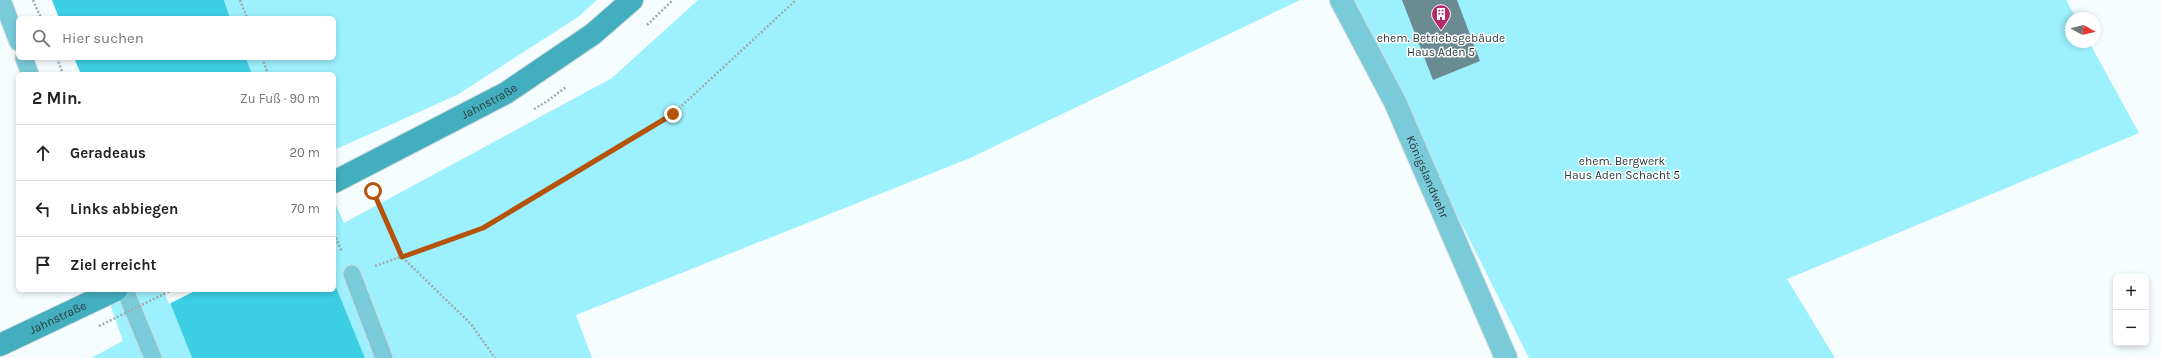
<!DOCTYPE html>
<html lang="de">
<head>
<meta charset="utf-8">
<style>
  :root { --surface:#fff; --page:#f6f6f6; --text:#222; --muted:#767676; --line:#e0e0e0 }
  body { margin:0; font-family:Karla,sans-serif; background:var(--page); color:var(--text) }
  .controls { position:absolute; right:12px; bottom:12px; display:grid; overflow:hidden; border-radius:6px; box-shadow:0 2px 6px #0003 }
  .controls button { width:36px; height:36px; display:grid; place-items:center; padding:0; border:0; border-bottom:1px solid var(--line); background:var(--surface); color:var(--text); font:20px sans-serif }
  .compass { position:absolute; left:2065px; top:12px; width:36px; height:36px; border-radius:50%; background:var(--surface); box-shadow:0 2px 6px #0003; rotate:98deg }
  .stop { position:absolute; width:12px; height:12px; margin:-9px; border:3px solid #b45309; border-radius:50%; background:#fff }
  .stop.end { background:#b45309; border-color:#fff; box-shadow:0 1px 4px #0008 }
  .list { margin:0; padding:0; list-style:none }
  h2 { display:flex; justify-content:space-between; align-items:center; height:52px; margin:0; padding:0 16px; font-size:17px }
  h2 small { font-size:13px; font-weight:400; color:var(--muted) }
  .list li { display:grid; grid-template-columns:26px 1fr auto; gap:12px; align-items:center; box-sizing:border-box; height:56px; padding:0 16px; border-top:1px solid var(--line) }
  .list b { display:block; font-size:15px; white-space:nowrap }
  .list em { font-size:13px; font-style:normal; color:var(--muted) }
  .icon { flex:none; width:22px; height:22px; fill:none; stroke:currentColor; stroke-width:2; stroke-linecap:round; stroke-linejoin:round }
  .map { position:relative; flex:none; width:2161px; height:358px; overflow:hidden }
  .search { position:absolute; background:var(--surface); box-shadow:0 2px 6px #0003; left:16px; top:16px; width:320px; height:44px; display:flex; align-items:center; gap:10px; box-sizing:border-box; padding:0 14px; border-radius:6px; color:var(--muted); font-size:15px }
  .panel { position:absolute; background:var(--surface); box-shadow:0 2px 6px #0003; left:16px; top:72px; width:320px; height:220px; border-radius:6px }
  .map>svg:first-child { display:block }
  .green { fill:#9df0fd }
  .water { fill:#3ccee3 }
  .pier { fill:#f6fdff }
  .building { fill:#698b91 }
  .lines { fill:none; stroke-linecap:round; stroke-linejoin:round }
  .service-casing { stroke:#d1dadc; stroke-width:19 }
  .minor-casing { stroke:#d1dadc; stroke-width:24 }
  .secondary-casing { stroke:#d1dadc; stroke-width:24 }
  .path { stroke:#a0abad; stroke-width:2.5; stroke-dasharray:2 2; stroke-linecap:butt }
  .service { stroke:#7acbd9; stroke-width:17 }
  .minor { stroke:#7acbd9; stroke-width:22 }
  .secondary { stroke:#43aebe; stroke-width:22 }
  .path-bridge { stroke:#a0abad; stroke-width:2.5; stroke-dasharray:2 2; stroke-linecap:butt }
  .route { stroke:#b45309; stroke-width:5 }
  .labels { text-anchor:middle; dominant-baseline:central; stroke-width:3; stroke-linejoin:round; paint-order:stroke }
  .poi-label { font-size:12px; fill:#2b3a3d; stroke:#fff }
  .street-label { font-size:12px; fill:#2b3a3d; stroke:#fff }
  .park-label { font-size:12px; fill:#233b3f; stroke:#fff }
</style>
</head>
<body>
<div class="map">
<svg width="2161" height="358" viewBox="0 0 2161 358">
  <rect width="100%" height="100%" fill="#f6fdff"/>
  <!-- green -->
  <g class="green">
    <polygon points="224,0 597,0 578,17 457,95 334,150 334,74 252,74 246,58 334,58 334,18 230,18"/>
    <polygon points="698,0 1300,0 970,158 576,315 592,358 365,358 334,282 334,201 344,223 612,78"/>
    <polygon points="1349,0 2066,0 2076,18 2071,18 2071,42 2089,42 2139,133 1787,279 1835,358 1529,358"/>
    <polygon points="105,290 165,290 192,358 91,358 123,341"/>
  </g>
  <!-- water -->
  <g class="water">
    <polygon points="52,0 224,0 230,18 59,18"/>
    <polygon points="74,58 246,58 252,74 81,74"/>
    <polygon points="334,282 365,358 192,358 165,290 334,290"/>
  </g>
  <!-- pier -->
  <polygon class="pier" points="163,290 197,290 169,304"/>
  <!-- building -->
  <polygon class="building" points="1402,0 1457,0 1480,61 1433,80"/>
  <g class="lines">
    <defs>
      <g id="service">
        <polyline points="2,0 18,42"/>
        <polyline points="24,58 30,74"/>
        <polyline points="352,274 384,358"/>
        <polyline points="125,290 153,358"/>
      </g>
      <g id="minor">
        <path id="s1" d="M1341,0L1395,102L1506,358"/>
      </g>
      <g id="secondary">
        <path id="s2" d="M334,182L506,93L593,34L632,0"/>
        <path id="s3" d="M0,345L116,290"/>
      </g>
    </defs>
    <!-- service casing -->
    <use href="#service" class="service-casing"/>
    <!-- minor casing -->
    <use href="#minor" class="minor-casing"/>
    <!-- secondary casing -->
    <use href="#secondary" class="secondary-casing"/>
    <!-- path -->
    <g class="path">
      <polyline points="33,0 41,18"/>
      <polyline points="240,0 247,18"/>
      <polyline points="647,25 673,0"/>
      <polyline points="57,58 63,74"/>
      <polyline points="262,58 268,74"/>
      <polyline points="534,109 546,102 566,87"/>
      <polyline points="373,192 402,257 471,324 495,358"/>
      <polyline points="334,234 342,252"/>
      <polyline points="375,266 483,228 673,114 796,0"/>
    </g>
    <!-- service -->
    <use href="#service" class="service"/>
    <!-- minor -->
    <use href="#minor" class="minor"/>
    <!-- secondary -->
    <use href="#secondary" class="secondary"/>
    <!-- path-bridge -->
    <polyline class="path-bridge" points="99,326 172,290"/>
  </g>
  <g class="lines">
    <!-- route -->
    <polyline class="route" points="373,191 402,257 483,228 673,114"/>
  </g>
  <!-- icons -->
  <defs>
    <symbol id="building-pin" viewBox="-11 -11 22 30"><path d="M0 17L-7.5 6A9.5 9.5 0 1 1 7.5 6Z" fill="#b52b68" stroke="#fff"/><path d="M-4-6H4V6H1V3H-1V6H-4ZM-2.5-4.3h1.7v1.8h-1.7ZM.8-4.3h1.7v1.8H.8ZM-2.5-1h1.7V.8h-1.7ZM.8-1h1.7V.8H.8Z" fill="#fff"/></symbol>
  </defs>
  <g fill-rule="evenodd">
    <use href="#building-pin" x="1430" y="3" width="22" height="30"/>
  </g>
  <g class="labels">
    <!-- poi labels -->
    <g class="poi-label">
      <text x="1441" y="38">ehem. Betriebsgebäude<tspan x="1441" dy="14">Haus Aden 5</tspan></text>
    </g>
    <!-- street labels -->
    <g class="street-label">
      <text stroke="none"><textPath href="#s2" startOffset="175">Jahnstraße</textPath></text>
      <text stroke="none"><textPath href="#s1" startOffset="197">Königslandwehr</textPath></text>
      <text stroke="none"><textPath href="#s3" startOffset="64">Jahnstraße</textPath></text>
    </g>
    <!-- park labels -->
    <g class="park-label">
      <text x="1622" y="161">ehem. Bergwerk<tspan x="1622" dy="14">Haus Aden Schacht 5</tspan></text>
    </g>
  </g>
</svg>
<div class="controls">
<button>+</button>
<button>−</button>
</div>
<svg class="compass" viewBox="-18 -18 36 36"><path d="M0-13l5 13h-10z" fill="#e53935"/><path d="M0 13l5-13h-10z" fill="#767676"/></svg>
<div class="stop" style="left:373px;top:191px"></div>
<div class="stop end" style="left:673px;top:114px"></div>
<div class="search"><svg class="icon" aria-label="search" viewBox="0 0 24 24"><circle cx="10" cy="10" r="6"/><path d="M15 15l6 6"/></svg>Hier suchen</div>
<section class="panel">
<h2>2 Min.<small>Zu Fuß · 90 m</small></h2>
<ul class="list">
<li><svg class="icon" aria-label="ahead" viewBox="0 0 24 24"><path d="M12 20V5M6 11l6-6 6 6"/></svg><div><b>Geradeaus</b></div><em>20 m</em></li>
<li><svg class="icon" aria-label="left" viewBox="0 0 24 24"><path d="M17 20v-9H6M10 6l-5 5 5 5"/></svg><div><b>Links abbiegen</b></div><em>70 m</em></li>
<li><svg class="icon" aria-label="arrive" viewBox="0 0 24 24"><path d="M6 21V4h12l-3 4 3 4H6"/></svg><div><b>Ziel erreicht</b></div></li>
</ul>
</section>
</div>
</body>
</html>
